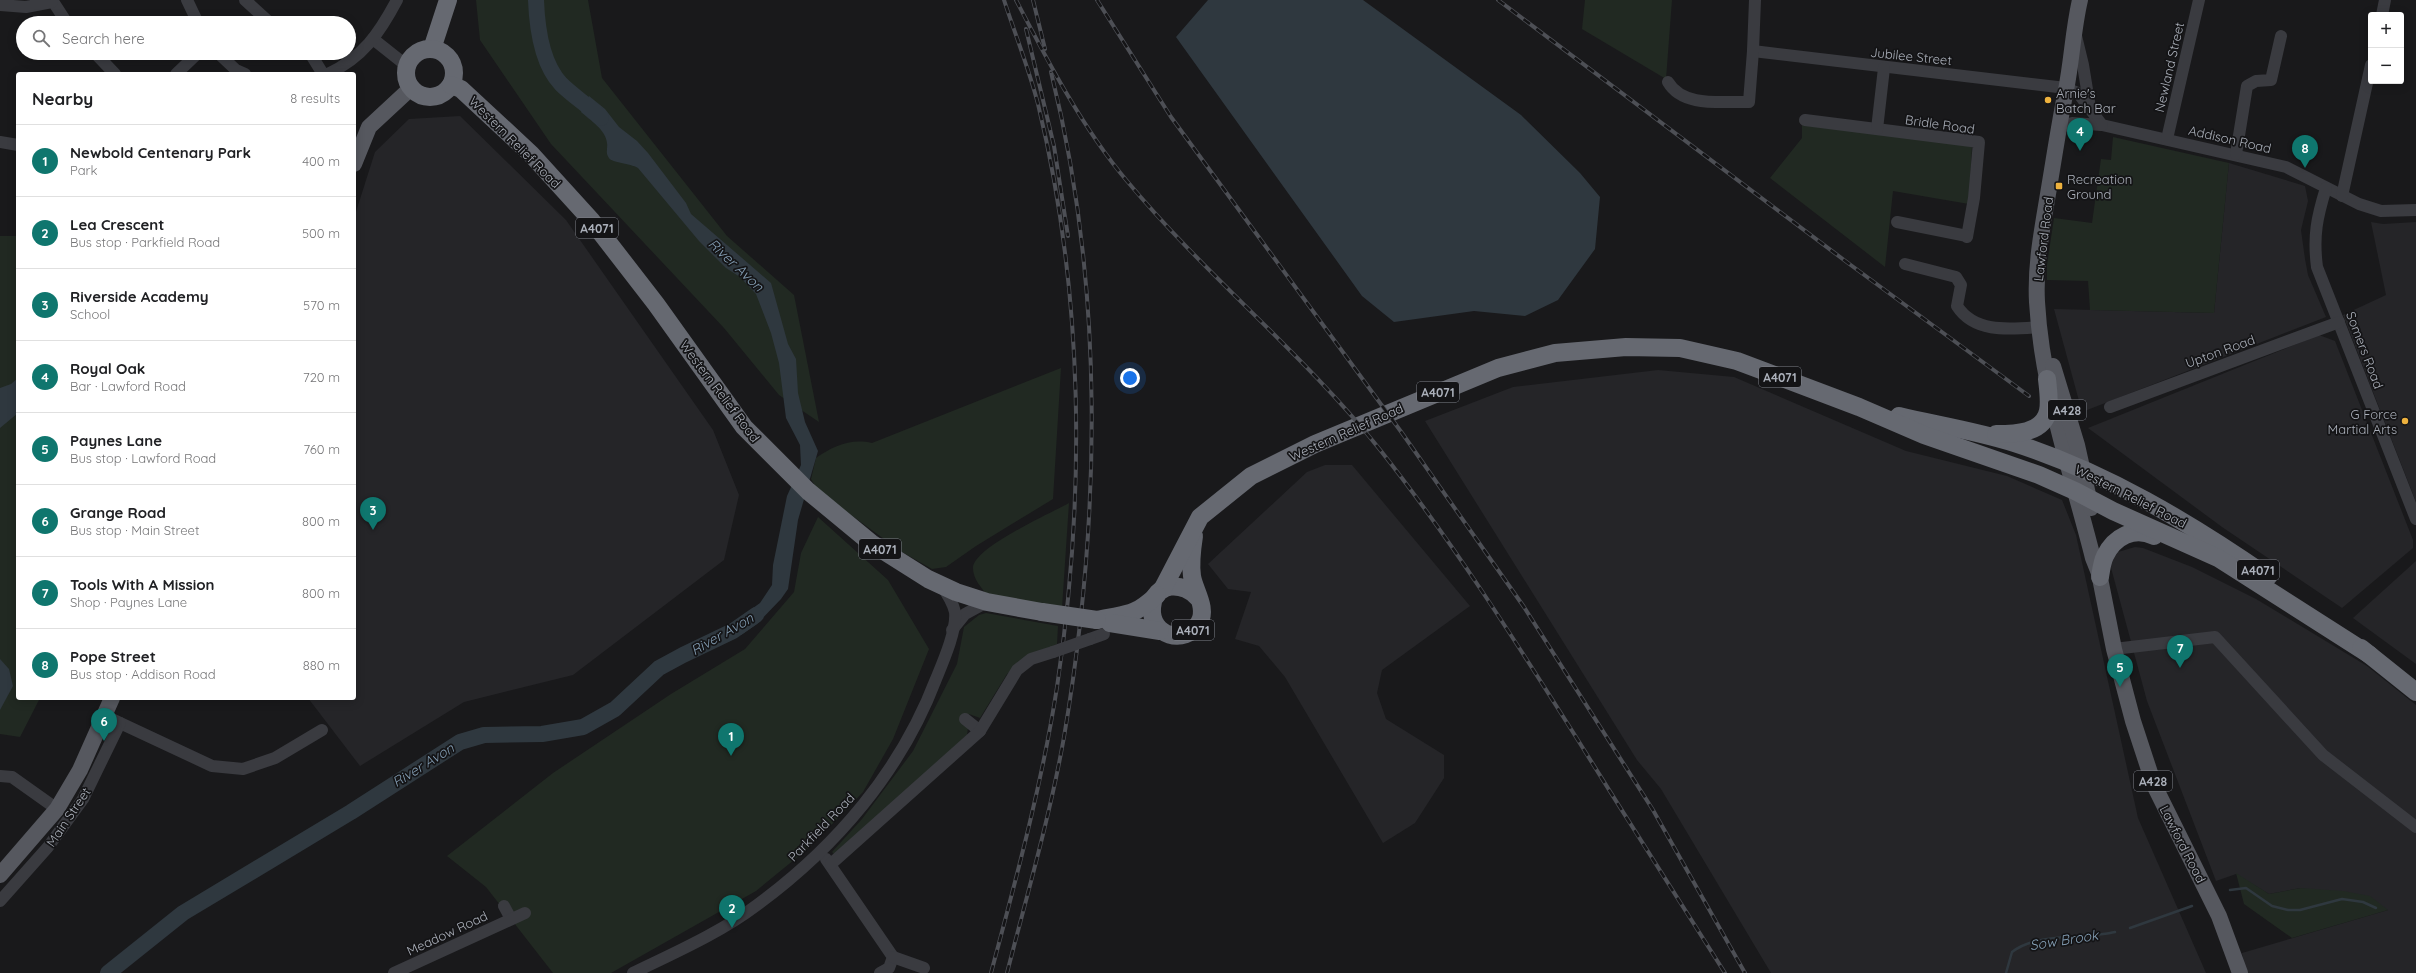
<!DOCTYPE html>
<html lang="en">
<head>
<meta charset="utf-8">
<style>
  :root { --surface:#fff; --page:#f6f6f6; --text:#202124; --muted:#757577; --line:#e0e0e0; --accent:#0f766e }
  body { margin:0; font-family:Quicksand,sans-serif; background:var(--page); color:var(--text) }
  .controls { position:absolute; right:12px; top:12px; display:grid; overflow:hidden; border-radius:4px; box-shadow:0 2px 10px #0003 }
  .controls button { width:36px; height:36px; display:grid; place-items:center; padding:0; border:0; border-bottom:1px solid var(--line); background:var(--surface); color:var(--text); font:20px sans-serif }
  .you { position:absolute; left:1130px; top:378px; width:14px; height:14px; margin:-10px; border:3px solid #fff; border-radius:50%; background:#1a73e8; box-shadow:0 0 0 6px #1a73e833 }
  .badge { display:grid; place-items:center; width:26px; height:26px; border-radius:50%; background:var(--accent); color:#fff; font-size:13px; font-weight:700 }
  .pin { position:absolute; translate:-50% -33px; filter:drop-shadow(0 1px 2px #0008) }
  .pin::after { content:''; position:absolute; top:21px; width:14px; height:12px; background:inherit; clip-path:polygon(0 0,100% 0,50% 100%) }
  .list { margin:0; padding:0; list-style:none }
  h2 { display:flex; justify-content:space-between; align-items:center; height:52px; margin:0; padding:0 16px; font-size:17px }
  h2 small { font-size:13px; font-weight:400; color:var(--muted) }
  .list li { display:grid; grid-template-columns:26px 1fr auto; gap:12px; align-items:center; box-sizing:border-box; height:72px; padding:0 16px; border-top:1px solid var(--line) }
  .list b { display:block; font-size:15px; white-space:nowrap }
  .list p { margin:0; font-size:13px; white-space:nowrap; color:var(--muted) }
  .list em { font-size:13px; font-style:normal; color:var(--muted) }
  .icon { flex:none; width:22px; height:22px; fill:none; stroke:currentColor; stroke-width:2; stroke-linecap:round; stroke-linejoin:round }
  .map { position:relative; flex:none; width:2416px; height:973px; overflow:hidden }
  .search { position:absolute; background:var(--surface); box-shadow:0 2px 10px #0003; left:16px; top:16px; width:340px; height:44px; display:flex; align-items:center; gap:10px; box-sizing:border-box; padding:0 14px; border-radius:22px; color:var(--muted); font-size:15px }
  .panel { position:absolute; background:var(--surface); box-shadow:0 2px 10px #0003; left:16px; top:72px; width:340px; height:628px; border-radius:4px }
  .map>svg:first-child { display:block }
  .built { fill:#252528 }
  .green { fill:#212922 }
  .water { fill:#2f383f }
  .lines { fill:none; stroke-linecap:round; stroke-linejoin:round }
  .stream { stroke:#2f383f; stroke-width:2.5 }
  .river { stroke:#2f383f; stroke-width:16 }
  .minor { stroke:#3a3b40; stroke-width:12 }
  .major { stroke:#56585f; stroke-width:16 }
  .highway { stroke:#666971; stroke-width:18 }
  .rail-casing { stroke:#4d4f55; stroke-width:4 }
  .rail { stroke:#141416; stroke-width:2.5; stroke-dasharray:8; stroke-linecap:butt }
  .minor-bridge { stroke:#3a3b40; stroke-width:12 }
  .highway-bridge { stroke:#666971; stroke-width:18 }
  .poi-dot { fill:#eeb23e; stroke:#141416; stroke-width:1.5 }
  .labels { text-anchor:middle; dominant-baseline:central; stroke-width:3.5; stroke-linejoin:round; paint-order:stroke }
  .shield { fill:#141416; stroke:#7e8189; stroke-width:1 }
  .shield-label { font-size:12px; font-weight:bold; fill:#abb0ba }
  .street-label { font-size:13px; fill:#abb0ba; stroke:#141416 }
  .poi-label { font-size:13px; fill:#abb0ba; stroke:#141416; text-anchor:start }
  .water-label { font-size:14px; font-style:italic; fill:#849eb4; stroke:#141416 }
</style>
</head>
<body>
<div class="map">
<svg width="2416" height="973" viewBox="0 0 2416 973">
  <rect width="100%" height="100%" fill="#19191b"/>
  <!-- built -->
  <g class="built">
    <polygon points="460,116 566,220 713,430 739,495 724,560 573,675 464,702 360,766 308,698 354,698 354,218 375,152 409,119"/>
    <polygon points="2229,163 2305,186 2308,201 2301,230 2305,259 2308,275 2326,317 2082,412 2054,309 2214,313"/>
    <polygon points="2371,222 2383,224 2416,222 2416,502 2343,315 2386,295"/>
    <polygon points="2319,335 2335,341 2413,540 2413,548 2342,608 2222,527 2088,428"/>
    <polygon points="1658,370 1734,377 1906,451 2007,476 2062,500 2076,535 2138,818 2206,973 1771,973 1661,789 1637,760 1425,421 1513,387"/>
    <polygon points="1325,465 1352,465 1470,606 1382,670 1377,693 1386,719 1444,755 1444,778 1415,823 1383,843 1285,677 1259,646 1235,639 1251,592 1228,589 1208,564 1307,472"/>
    <polygon points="2135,547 2143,548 2192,567 2256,599 2367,666 2416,705 2416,973 2246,973 2242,953 2388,910 2301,888 2269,894 2236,874 2216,881 2147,701 2110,564 2118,552"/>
    <polygon points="2416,561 2416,664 2353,618"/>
  </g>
  <!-- green -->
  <g class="green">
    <polygon points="476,0 588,0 602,78 727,236 794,295 819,422 779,395 724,328 551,144 480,40"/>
    <polygon points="1585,0 1672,0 1666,79 1582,29"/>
    <polygon points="1802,125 1972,146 1969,204 1893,191 1885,267 1770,178 1802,138"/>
    <polygon points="2113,137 2229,163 2214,313 2090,310 2088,281 2047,280 2047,265 2054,218 2092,223 2101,159 2111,160"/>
    <polygon points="0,236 18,236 18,698 40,698 20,737 0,734"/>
    <path d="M1061,368L1053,499L976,546L946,567L932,569L902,552L818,491L811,479L816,458C833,446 851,438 872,443Z"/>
    <path d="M1069,503L1062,608L987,595C981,587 973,579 973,568C973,548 1051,513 1069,503Z"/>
    <polygon points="818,517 888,580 929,649 893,739 863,792 811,846 756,891 611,973 553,973 486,887 447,856 553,773 671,694 745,649 794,592 801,553"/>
    <polygon points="986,613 1058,626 1057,644 1028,657 1007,674 980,718 969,714 963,721 968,728 967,735 835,855 832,852 862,819 913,751 957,664 964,627 979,615"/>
    <polygon points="2236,873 2269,894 2301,888 2343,891 2370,896 2388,910 2292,938 2244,904"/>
  </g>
  <!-- water -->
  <g class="water">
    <polygon points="1208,0 1363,0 1521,115 1580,173 1600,197 1595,249 1558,300 1525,316 1474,311 1394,322 1362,296 1176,37"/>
    <path d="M589,96L605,109L619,127L637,141L648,153L686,203L691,214L771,283L788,344L796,359L798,393L805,422L818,451L798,520L788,589L781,599L757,624L741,635L735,621L760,603L772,585L773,565L787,496L801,465L800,445L786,418L779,363L771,333L756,294L740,277L726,268L699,241L638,168C630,163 612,163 609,158C605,153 608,148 607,143C606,130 590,120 581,112Z"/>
    <polygon points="18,378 18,413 0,428 0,388 11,384"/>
    <polygon points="0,659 9,669 13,686 0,710"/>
  </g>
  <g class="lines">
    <!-- stream -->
    <g class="stream">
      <polyline points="2230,890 2246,888 2272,906 2288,910 2300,910 2342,899 2363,902 2376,908"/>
      <polyline points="2130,928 2192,906"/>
      <path d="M2006,973L2012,952C2037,932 2086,939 2115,932"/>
    </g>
    <!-- river -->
    <g class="river">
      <path d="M536,0C537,27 541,63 561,84C573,96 589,106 601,118"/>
      <polyline points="108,973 183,913 351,812 460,742 484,735 542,734 583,727 615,709 659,668 683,655 733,631 756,615"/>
    </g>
    <!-- minor -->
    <g class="minor">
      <polyline points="52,0 67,23"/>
      <polyline points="187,0 198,23"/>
      <polyline points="245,0 270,23"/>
      <polyline points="0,5 26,7 52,2"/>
      <polyline points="2382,15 2385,0"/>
      <polyline points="2076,36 2083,65 2090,108"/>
      <polyline points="373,39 407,66"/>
      <polyline points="1753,51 2066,88 2078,93 2102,125 2286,167 2359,204 2381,211 2416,210"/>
      <polyline points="95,53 115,74"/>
      <polyline points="218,53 236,70 245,74"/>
      <polyline points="310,53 323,74"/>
      <polyline points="176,74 198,53"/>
      <path d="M328,74C363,57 379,34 397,0"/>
      <path d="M1668,82C1683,108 1723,101 1749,102L1753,51L1755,0"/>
      <polyline points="1805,120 1979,142 1974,198 1967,237"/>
      <polyline points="1877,129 1884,68"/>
      <polyline points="2057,129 2072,123 2102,125"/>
      <polyline points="2167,139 2199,0"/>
      <polyline points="0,142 18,145"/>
      <polyline points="2236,154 2247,86 2256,81 2271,80 2281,36"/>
      <path d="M2326,188C2317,217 2313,236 2317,267L2416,519"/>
      <polyline points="2342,196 2371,65"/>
      <polyline points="1897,222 1967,236"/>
      <path d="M1905,264L1956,277L1961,285L1957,306C1975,334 2011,329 2040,327"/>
      <polyline points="2110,407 2339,322"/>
      <polyline points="952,630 965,614 987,602"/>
      <polyline points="1090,639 1104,634"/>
      <polyline points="2114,649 2215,637 2323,755 2416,827"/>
      <polyline points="103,715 212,766 243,769 275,758 322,730"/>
      <polyline points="965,719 980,731"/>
      <polyline points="0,776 12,777 57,809"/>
      <polyline points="826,859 893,957 889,968 880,973"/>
      <polyline points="831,864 980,731 1017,670 1031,659 1053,652"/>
      <polyline points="0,901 48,847 83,799 120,723"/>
      <polyline points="504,906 511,919"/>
      <polyline points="893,957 924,968"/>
      <polyline points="394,973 525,913"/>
      <path d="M633,973C674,953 720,933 757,905C836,847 901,771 936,679C943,662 957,630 955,612C953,603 946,592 941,585"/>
    </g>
    <!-- major -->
    <g class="major">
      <path d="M2080,0C2073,30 2072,60 2066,90C2059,124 2054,159 2048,194C2042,230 2035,265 2037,302C2042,390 2072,474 2093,558L2099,573L2114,649L2133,721L2154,785L2219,916L2240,973"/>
      <polyline points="354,164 369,127 411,88"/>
      <polyline points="2053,366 2077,445 2091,508"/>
      <polyline points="0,875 57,809 80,770 112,698"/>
    </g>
    <!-- highway -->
    <g class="highway">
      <polyline points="432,49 448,0"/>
      <circle cx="430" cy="73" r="24"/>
      <polyline points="451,85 461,89 531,154 591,220 656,304 744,427 808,491 871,543 928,579 956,592 987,602 1042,612"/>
      <path d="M1899,416C1937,425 1976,431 2014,443C2105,472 2190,523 2268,577"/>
      <path d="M1996,434C2014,434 2043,434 2048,411C2050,401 2048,389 2047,379"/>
      <path d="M1194,536C1192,549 1190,562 1192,576C1194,590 1208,608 1199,623C1185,646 1150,636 1152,608C1153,581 1185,581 1199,599"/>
      <path d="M2100,577C2101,571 2102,562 2105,556C2114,537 2134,526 2154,536"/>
      <polyline points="1162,590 1200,517 1251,476 1315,444 1498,368 1555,353 1626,347 1680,348 1737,361 1859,407 1924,435 2039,475 2075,491 2113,511 2218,558 2370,655"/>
      <path d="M1097,620C1127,613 1132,618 1157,595"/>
      <polyline points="1110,623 1160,631"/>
      <polyline points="2361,648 2416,692"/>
    </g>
    <defs>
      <g id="rail">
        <path d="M1016,0C1047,60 1083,129 1127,181C1206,276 1304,354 1381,451C1452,541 1514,639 1576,737C1625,816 1675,894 1725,973"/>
        <polyline points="1033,0 1045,49"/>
        <polyline points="1097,0 1171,117 1402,433 1524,607 1653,810 1745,973"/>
        <polyline points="1498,0 1848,263 2029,396"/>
        <polyline points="1026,29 1054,146 1068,236"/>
        <path d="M991,973C1016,879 1042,784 1057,687C1086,494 1084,294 1038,104C1029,69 1015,34 1004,0"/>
        <path d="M1007,973C1027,895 1050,816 1064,737C1101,519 1105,288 1051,72"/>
      </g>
    </defs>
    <!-- rail casing -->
    <use href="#rail" class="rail-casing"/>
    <!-- rail -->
    <use href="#rail" class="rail"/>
    <!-- minor-bridge -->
    <polyline class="minor-bridge" points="1053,652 1090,639"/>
    <!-- highway-bridge -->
    <polyline class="highway-bridge" points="1042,612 1097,620"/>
  </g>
  <!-- markers -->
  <g class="poi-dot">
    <circle cx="2048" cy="100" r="4"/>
    <rect x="2055" y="182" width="8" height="8" rx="2"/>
    <circle cx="2405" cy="421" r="4"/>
  </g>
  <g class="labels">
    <!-- shield labels -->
    <g class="shield">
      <rect x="576" y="218" width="42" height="20" rx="3"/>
      <rect x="1759" y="367" width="42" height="20" rx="3"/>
      <rect x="1417" y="382" width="42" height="20" rx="3"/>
      <rect x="2048" y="400" width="38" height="20" rx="3"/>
      <rect x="859" y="539" width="42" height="20" rx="3"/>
      <rect x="2237" y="560" width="42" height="20" rx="3"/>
      <rect x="1172" y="620" width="42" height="20" rx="3"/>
      <rect x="2134" y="771" width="38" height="20" rx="3"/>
    </g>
    <g class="shield-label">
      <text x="597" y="228">A4071</text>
      <text x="1780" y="377">A4071</text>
      <text x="1438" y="392">A4071</text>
      <text x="2067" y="410">A428</text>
      <text x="880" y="549">A4071</text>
      <text x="2258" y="570">A4071</text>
      <text x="1193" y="630">A4071</text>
      <text x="2153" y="781">A428</text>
    </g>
    <!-- street labels -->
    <g class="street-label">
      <text transform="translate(1911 56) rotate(6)">Jubilee Street</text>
      <text transform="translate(2169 67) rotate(-77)">Newland Street</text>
      <text transform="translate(1940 124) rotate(8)">Bridle Road</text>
      <text transform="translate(2230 139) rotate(13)">Addison Road</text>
      <text transform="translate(515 142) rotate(45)">Western Relief Road</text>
      <text transform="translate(2043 239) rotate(-83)">Lawford Road</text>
      <text transform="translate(2365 350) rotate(69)">Somers Road</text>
      <text transform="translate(2220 351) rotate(-20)">Upton Road</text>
      <text transform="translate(720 391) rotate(53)">Western Relief Road</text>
      <text transform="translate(1346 432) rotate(-24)">Western Relief Road</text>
      <text transform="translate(2131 496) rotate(27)">Western Relief Road</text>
      <text transform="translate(68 817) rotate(-56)">Main Street</text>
      <text transform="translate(821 827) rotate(-46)">Parkfield Road</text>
      <text transform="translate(2183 844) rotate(63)">Lawford Road</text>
      <text transform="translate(447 933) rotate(-25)">Meadow Road</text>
    </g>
    <!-- poi labels -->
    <g class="poi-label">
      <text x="2056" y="93">Arnie's<tspan x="2056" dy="15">Batch Bar</tspan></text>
      <text x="2067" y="179">Recreation<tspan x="2067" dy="15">Ground</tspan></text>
      <text x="2397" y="414" text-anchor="end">G Force<tspan x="2397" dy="15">Martial Arts</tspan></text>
    </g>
    <!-- water labels -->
    <g class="water-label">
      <text transform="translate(736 265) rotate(43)">River Avon</text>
      <text transform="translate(722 634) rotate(-30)">River Avon</text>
      <text transform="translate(423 765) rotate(-32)">River Avon</text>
      <text transform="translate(2064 940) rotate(-9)">Sow Brook</text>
    </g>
  </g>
</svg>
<div class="controls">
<button>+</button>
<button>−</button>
</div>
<div class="you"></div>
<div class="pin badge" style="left:731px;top:756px">1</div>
<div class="pin badge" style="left:732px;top:928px">2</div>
<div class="pin badge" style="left:373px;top:530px">3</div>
<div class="pin badge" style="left:2080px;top:151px">4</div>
<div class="pin badge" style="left:2120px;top:687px">5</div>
<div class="pin badge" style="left:104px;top:741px">6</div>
<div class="pin badge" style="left:2180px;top:668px">7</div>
<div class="pin badge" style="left:2305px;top:168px">8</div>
<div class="search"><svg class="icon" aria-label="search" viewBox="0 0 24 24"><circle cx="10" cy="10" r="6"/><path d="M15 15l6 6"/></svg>Search here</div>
<section class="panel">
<h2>Nearby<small>8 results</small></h2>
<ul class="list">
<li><span class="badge">1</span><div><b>Newbold Centenary Park</b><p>Park</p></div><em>400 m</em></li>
<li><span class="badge">2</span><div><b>Lea Crescent</b><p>Bus stop · Parkfield Road</p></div><em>500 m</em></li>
<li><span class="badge">3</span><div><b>Riverside Academy</b><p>School</p></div><em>570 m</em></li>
<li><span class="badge">4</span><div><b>Royal Oak</b><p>Bar · Lawford Road</p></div><em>720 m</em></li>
<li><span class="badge">5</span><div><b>Paynes Lane</b><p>Bus stop · Lawford Road</p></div><em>760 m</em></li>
<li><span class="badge">6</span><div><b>Grange Road</b><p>Bus stop · Main Street</p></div><em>800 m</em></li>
<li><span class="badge">7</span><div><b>Tools With A Mission</b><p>Shop · Paynes Lane</p></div><em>800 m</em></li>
<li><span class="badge">8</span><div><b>Pope Street</b><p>Bus stop · Addison Road</p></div><em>880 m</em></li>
</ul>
</section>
</div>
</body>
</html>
